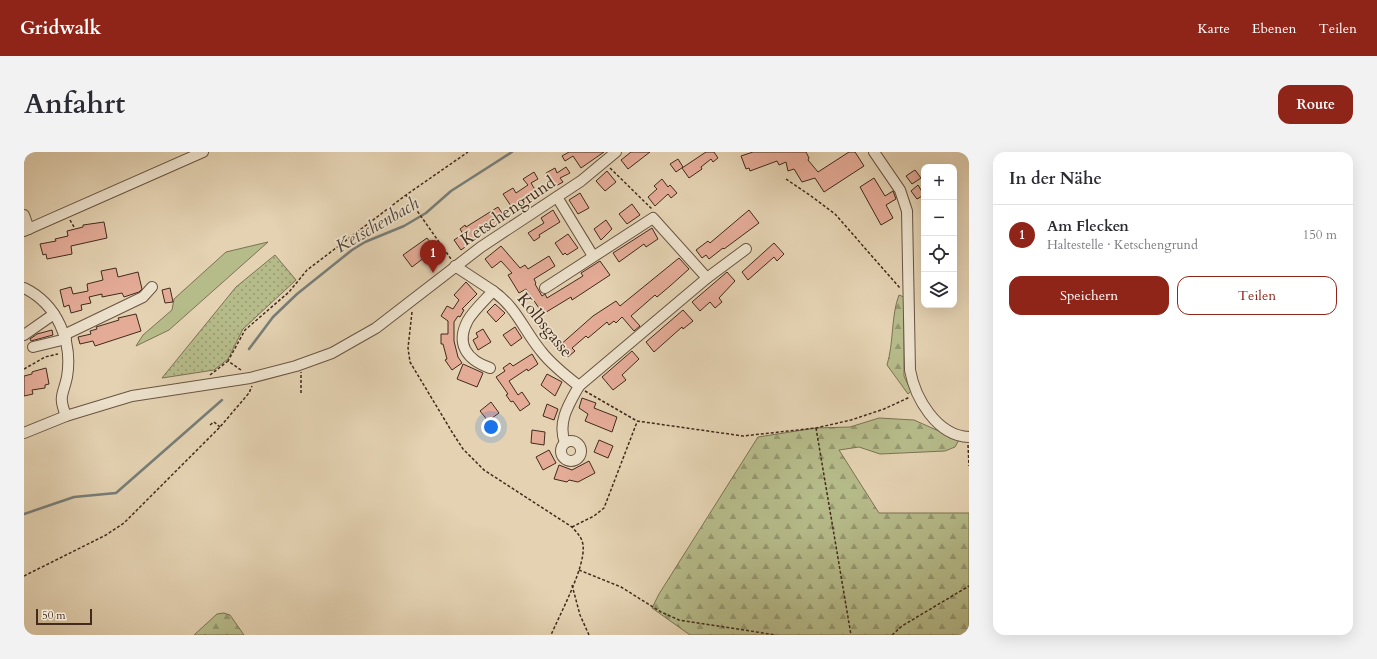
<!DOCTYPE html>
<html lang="de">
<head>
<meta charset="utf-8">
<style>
  :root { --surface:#fff; --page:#f2f2f3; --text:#2b2b33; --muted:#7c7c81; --line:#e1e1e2; --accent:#8f2418 }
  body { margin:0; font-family:Cardo,serif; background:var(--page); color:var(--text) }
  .controls { position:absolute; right:12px; top:12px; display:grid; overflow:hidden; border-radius:8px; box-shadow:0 4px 16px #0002 }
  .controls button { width:36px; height:36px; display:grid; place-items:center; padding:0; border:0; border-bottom:1px solid var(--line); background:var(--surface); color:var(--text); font:20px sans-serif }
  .scale { position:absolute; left:12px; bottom:10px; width:56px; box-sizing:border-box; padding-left:4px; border:2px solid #422a1c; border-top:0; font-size:11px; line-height:14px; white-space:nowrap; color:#422a1c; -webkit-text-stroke:3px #ede2cd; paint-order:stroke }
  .you { position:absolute; left:467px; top:275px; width:14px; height:14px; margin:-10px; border:3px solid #fff; border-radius:50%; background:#1a73e8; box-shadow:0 0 0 6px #1a73e833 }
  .badge { display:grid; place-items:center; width:26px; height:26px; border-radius:50%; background:var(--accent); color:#fff; font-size:13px; font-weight:700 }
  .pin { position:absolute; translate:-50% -33px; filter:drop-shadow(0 1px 2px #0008) }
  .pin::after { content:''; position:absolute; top:21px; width:14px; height:12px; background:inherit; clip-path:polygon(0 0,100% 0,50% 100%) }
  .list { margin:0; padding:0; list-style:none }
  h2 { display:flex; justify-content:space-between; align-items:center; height:52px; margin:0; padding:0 16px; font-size:17px }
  h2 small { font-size:13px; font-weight:400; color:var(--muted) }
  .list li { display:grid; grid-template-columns:26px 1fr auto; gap:12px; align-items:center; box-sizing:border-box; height:60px; padding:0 16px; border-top:1px solid var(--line) }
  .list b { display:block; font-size:15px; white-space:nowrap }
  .list p { margin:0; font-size:13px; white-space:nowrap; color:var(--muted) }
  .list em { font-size:13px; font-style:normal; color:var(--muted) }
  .actions { display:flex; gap:8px; padding:12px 16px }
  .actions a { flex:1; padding:9px 0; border:1px solid var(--accent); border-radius:12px; text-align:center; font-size:14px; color:var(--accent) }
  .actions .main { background:var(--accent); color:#fff }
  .icon { flex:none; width:22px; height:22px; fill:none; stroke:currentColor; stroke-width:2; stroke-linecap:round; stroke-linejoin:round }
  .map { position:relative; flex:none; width:945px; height:483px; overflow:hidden; border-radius:12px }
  header { display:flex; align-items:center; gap:24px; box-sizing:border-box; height:56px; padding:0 20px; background:var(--accent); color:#fff }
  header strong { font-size:19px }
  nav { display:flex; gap:22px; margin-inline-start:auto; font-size:14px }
  .intro { display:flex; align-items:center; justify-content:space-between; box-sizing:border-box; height:96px; padding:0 24px }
  h1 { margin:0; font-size:28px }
  .button { padding:10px 18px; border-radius:12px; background:var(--accent); color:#fff; font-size:14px; font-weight:700 }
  main { display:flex; gap:24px; padding:0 24px }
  aside { flex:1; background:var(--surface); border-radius:12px; box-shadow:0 4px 16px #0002 }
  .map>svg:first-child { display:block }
  .green { fill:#b6bb8a; stroke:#7c7253 }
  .forest { fill:url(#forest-firs); stroke:#7c7253 }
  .park { fill:url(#park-dots); stroke:#7c7253 }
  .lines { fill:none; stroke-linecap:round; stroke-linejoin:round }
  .stream { stroke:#767d78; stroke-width:2.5 }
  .building { fill:#e4ab97; stroke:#422a1c }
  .minor-casing { stroke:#6a5442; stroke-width:12 }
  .path { stroke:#422a1c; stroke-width:1.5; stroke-dasharray:3 2; stroke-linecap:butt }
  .minor { stroke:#ede2cd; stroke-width:10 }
  .labels { text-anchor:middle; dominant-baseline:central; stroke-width:3.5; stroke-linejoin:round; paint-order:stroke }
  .street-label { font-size:17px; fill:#422a1c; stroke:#ede2cd }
  .water-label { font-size:18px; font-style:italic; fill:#53463b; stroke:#ede2cd }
</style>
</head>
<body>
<header>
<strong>Gridwalk</strong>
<nav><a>Karte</a><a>Ebenen</a><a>Teilen</a></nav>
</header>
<div class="intro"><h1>Anfahrt</h1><a class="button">Route</a></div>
<main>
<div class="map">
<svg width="945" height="483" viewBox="0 0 945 483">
  <defs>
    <pattern id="forest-firs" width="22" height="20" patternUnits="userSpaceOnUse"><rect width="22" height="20" fill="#b6bb8a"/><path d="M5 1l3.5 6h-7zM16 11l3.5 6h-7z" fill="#969870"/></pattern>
    <pattern id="park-dots" width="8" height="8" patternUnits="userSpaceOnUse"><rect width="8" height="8" fill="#b6bb8a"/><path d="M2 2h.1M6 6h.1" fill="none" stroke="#969870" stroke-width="1.8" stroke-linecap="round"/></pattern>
  </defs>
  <rect width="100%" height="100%" fill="#e4d2b2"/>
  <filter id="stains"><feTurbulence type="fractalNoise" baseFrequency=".005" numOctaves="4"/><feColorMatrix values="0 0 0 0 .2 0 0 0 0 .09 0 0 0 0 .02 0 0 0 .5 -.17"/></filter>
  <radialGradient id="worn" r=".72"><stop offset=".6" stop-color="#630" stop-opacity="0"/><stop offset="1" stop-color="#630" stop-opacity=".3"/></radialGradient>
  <!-- green -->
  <polygon class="green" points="244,90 145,178 112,194 119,183 148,158 150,147 202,100"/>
  <!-- forest -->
  <g class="forest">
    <path d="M875,143L880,145V224L887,239L884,242L863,213C870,190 867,163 875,143Z"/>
    <polygon points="855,266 890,268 935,288 931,295 921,299 856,302 835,295 815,298 855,361 945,361 945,483 666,483 628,456 635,442 734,285 792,276 826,275"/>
    <polygon points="200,461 206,463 220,483 170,483 193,462"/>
  </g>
  <!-- park -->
  <polygon class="park" points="251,103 272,128 219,177 204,207 190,218 138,226 212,135"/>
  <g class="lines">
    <!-- stream -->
    <g class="stream">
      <polyline points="225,197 249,165 273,142 328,98 341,90 380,74 402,61 427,39 488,0"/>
      <polyline points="0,362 50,345 92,341 198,248"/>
    </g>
  </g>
  <!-- building -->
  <g class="building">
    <polygon points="545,0 580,0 557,16 549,4 541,9 538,4"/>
    <polygon points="607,0 626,0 604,17 597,8"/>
    <polygon points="682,0 690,0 694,6 689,10 687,7 677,15 678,17 665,26 658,16"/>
    <polygon points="729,0 782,0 785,6 784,8 794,20 825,0 831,0 840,14 800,40 791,26 778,30 770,17 764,19 762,10 755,13 753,9 726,19 725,16 722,17 717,4"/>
    <polygon points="654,7 659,15 652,20 646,12"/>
    <polygon points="542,15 546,21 536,26 539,30 530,35 522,21 531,16 533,21"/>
    <polygon points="891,18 897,26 888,32 882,24"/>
    <polygon points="583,19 592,30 581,39 572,29"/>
    <polygon points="510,20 514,27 507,31 515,44 491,60 479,42 489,36 492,41 504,33 499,27"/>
    <polygon points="850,26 861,44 869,39 872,47 862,53 869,66 857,73 836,35"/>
    <polygon points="638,27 644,35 646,33 653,41 647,46 644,42 631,54 624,45 633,37 630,34"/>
    <polygon points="894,33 900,43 893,47 887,39"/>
    <polygon points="556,41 565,56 554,62 545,48"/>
    <polygon points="608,52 616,63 603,72 595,62"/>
    <polygon points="474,55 481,66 437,98 430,88 439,82 436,77 441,73 442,75"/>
    <polygon points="529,58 536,70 515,83 516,85 510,89 504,81 520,71 517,66"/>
    <polygon points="725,58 735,71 700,97 699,96 685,107 682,103 678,106 672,98 684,89 686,91"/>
    <polygon points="582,68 588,77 577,88 570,77"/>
    <polygon points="80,70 83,86 47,94 48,102 23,107 22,102 19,103 16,92 32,89 31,87 44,84 43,79 59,75 59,73"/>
    <polygon points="628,76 634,87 622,95 620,92 595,110 589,101"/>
    <polygon points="544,82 554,96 543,103 541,101 539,103 531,91"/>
    <polygon points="403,86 418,106 407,114 401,105 388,115 379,103"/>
    <polygon points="750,91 760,102 753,109 750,105 724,128 718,120"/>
    <polygon points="477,94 496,116 501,113 504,117 525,104 531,114 510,127 512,131 511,132 518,144 521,142 523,146 559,124 557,121 576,109 586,123 548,148 547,145 519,162 502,137 495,141 484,123 488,121 477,109 468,116 461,107"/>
    <polygon points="655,106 665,117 646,134 633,145 631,143 607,164 616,174 610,179 598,165 592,171 590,169 585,173 583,170 564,186 562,184 548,196 551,199 544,205 535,194 569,164 592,149 596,154"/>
    <polygon points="92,116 94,125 114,120 118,137 115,140 100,145 98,141 78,145 78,142 65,145 67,151 57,153 58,158 47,161 45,153 40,155 36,138 47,135 49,142 64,139 63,132 79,128 77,119"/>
    <polygon points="703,120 711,129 695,146 698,150 691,156 686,150 676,159 668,150"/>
    <polygon points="442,130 453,142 438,157 440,158 436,165 434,164 430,170 430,189 434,205 438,211 428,218 421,208 423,207 419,192 417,192 417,182 424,182 424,169 417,164 423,154 429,157 435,148 430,143"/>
    <polygon points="146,136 149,150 141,151 138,138"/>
    <polygon points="471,152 481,161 472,170 463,160"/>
    <polygon points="659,158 669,169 659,177 658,175 630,200 622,190"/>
    <polygon points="112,162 117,179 71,194 69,189 56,192 54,185 67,182 66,179 73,177 72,175 95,168 94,166"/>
    <polygon points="491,175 498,186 487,194 479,183"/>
    <polygon points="459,177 467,190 454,198 449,188 454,185 452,181"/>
    <polygon points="28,178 29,183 7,189 6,187 13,182"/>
    <polygon points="608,199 615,207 598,223 602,228 589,238 578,225"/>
    <polygon points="508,202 514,212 504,219 503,217 485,229 494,243 498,240 506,252 496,259 489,249 487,250 482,243 484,242 472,225 481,219 479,216 486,211 489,214"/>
    <polygon points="439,212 459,221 453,235 433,227"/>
    <polygon points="22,216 25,232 21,233 21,236 8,238 9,242 0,244 0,224 8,222 8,220 11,219"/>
    <polygon points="523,222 538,230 531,244 517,233"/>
    <polygon points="558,246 572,251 570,256 593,265 588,280 561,269 564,262 555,256"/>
    <polygon points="467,250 475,261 464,269 456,259"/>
    <polygon points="523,252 534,257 530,268 519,264"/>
    <polygon points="508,278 521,280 520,293 507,291"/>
    <polygon points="575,288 589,294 584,306 570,300"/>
    <polygon points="525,298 532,311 519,318 512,305"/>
    <polygon points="565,309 571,321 554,330 545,328 543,330 530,327 535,313 548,318"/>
  </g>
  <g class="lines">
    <defs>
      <g id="minor">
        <path d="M850,0L876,38L883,59L886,218C891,246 913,284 945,285"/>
        <polyline points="533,45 569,104"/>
        <polyline points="0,63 5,77"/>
        <polyline points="0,79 179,0"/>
        <path d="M431,114L469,139C461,148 450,158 444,168C431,192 443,208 466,216"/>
        <path d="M0,136C33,152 49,189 43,225C39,244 34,243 42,264"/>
        <polyline points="521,136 629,66 683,126"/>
        <path d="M469,139C493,156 499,177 517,199C527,212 542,224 555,234C545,252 533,270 541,291"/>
        <polyline points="0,183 30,162"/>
        <polyline points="40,183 119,145 128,135"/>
        <polyline points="9,195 42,187"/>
        <polyline points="555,234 683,126 722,97"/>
        <polyline points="0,281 42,264 108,244 226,226 272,214 308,201 352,176 457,95 557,29 592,0"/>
        <circle cx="547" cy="299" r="10"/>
      </g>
    </defs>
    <!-- minor casing -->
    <use href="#minor" class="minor-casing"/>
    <!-- path -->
    <g class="path">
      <polyline points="586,16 629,58"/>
      <polyline points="762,27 787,44 811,62 876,136"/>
      <polyline points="382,43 427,107"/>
      <polyline points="46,68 50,75"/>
      <path d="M388,160L384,196L386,210L428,280L439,297L460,318L548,375C553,381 558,385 559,393C562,414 536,462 527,483"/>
      <polyline points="0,217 21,205 34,202"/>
      <polyline points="217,218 204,209 221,178 265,140 283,118 382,43 444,0"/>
      <polyline points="186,223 204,209"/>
      <polyline points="561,239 613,269 719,284 792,276 827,268 860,257 886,245"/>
      <polyline points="277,241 277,220"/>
      <polyline points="186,273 190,270 196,275"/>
      <polyline points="792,276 827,483"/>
      <polyline points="944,293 945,314"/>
      <polyline points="548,375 570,364 580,356 613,270"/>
      <polyline points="555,418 597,435 637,460 655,468 752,483"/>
      <polyline points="0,424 82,383 100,371 196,275 225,241 228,234"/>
      <polyline points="548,433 556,463 565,483"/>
      <polyline points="868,483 878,474 945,434"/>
    </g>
    <!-- minor -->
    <use href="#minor" class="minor"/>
  </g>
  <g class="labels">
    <!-- street labels -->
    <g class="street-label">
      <text transform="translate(484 59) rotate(-34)">Ketschengrund</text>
      <text transform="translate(521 173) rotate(51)">Kolbsgasse</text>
    </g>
    <!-- water labels -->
    <g class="water-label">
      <text transform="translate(353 73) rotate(-30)">Ketschenbach</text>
    </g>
  </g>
  <rect width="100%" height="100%" filter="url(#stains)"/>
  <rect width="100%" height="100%" fill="url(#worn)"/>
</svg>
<div class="controls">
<button>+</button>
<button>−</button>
<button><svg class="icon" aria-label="locate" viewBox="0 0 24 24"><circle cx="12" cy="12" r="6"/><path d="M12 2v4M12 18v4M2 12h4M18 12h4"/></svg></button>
<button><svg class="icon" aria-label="layers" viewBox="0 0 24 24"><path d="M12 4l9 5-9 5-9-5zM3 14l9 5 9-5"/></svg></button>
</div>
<div class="scale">50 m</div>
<div class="you"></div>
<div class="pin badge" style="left:409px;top:121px">1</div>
</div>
<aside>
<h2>In der Nähe<small></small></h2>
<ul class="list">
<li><span class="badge">1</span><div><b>Am Flecken</b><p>Haltestelle · Ketschengrund</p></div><em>150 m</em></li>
</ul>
<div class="actions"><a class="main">Speichern</a><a>Teilen</a></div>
</aside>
</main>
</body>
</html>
